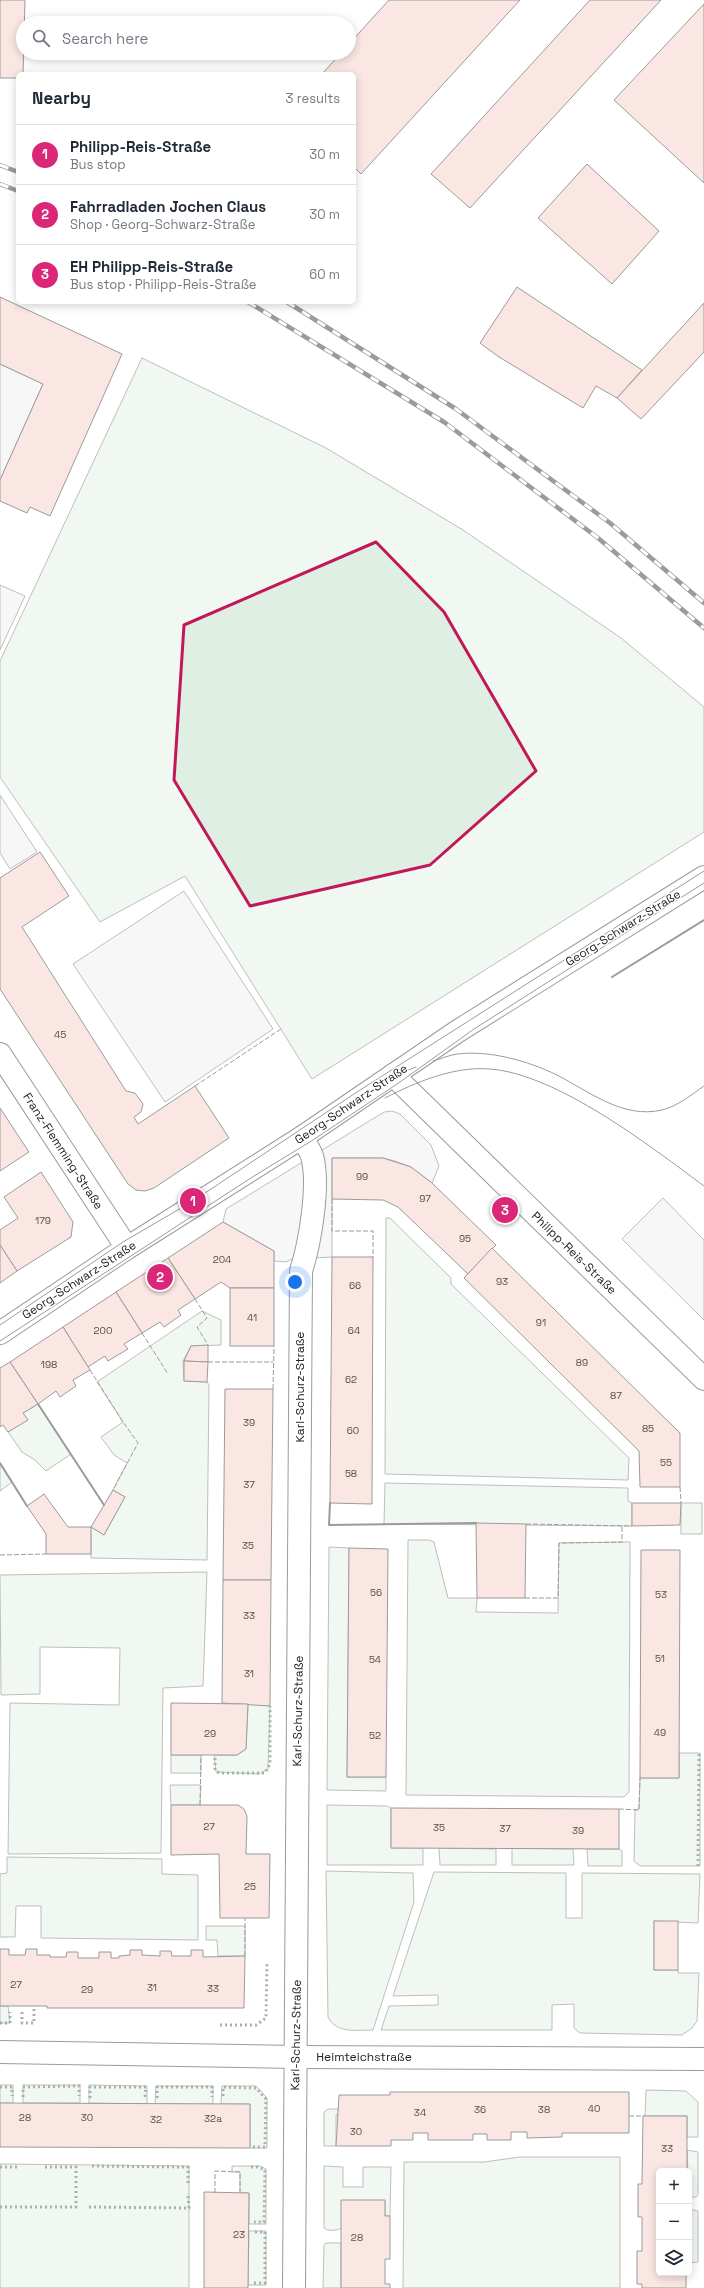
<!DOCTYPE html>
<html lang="en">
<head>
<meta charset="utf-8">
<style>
  :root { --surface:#fff; --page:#f6f6f7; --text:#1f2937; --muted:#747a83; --line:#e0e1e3; --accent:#db2777 }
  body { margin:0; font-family:"Space Grotesk",sans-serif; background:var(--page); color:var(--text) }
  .controls { position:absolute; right:12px; bottom:12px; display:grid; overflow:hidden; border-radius:6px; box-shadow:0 2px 10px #0003 }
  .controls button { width:36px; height:36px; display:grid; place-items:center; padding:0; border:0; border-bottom:1px solid var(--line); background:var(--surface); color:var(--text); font:20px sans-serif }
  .you { position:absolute; left:295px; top:1282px; width:14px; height:14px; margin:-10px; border:3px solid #fff; border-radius:50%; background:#1a73e8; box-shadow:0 0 0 6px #1a73e833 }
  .badge { display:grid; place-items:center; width:26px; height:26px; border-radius:50%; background:var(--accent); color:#fff; font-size:13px; font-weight:700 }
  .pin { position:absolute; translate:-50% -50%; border:2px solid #fff; box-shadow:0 1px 4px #0006 }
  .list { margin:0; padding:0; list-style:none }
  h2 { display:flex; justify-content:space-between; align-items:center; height:52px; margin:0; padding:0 16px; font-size:17px }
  h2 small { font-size:13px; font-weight:400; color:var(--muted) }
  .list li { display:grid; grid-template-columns:26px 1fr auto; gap:12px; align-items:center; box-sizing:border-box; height:60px; padding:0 16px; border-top:1px solid var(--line) }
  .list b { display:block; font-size:15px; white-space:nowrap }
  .list p { margin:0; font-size:13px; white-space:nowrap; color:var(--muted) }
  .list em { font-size:13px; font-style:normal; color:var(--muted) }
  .icon { flex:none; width:22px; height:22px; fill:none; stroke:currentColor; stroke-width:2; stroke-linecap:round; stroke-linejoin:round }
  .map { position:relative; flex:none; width:704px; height:2288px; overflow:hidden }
  .search { position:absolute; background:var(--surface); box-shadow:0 2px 10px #0003; left:16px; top:16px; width:340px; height:44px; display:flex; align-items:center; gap:10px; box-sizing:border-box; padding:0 14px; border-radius:22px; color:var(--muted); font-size:15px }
  .panel { position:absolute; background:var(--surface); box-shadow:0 2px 10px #0003; left:16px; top:72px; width:340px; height:232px; border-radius:6px }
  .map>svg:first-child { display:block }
  .green { fill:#e0efe3; stroke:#6f6f6f }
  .parking { fill:#ededed; stroke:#6f6f6f }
  .building { fill:#f3c9c0; stroke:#222 }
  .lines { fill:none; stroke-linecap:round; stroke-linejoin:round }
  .street-casing { stroke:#222; stroke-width:24 }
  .secondary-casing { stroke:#222; stroke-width:24 }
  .street { stroke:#fff; stroke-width:22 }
  .secondary { stroke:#fff; stroke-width:22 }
  .tram { stroke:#222; stroke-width:1 }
  .rail-casing { stroke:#222; stroke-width:4.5 }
  .rail { stroke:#fff; stroke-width:3; stroke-dasharray:9; stroke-linecap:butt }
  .hedge { stroke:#2f5e38; stroke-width:3; stroke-dasharray:2 3; stroke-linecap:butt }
  .fence { stroke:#222; stroke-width:1; stroke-dasharray:5 2; stroke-linecap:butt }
  .wall { stroke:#222; stroke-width:2 }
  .marked { fill:none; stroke:#c2185b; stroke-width:3; stroke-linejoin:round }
  .labels { text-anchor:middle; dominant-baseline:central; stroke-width:3; stroke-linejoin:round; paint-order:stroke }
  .number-label { font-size:10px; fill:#564c4a }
  .street-label { font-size:12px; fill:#222; stroke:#fff }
</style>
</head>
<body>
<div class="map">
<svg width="704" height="2288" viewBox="0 0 704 2288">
  <rect width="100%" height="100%" fill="#fff"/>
  <!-- green -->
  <g class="green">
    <polygon points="142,358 326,448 463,530 621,638 704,707 704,832 312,1079 185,876 100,922 0,777 0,661"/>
    <polygon points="386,1218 390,1218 451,1278 451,1284 629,1458 628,1480 385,1474"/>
    <polygon points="202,1311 221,1320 221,1345 191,1346 183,1361 184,1381 207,1382 209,1385 207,1560 91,1558 91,1527 104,1535 125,1497 113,1490 127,1463 114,1455 101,1437 123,1422 97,1382"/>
    <polygon points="38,1404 71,1454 46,1471 35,1460 22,1452 8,1432 27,1420 23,1413"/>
    <polygon points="0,1463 12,1482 0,1491"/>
    <polygon points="385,1483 628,1488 628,1501 632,1503 632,1526 384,1524"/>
    <rect x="681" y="1503" width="21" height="31"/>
    <polygon points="408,1540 429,1540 434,1542 448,1598 477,1598 476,1612 558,1613 559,1543 630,1542 629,1792 624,1797 406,1795"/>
    <polygon points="329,1547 349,1548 347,1777 386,1777 386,1791 327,1790"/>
    <polygon points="207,1572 203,1686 163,1688 161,1853 8,1854 10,1703 119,1705 120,1648 40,1647 40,1694 1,1695 0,1575"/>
    <polygon points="248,1704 270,1706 268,1769 259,1774 216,1772 214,1755 237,1755 246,1749"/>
    <polygon points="679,1753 700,1753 700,1866 640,1866 634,1861 635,1810 639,1809 640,1778 679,1778"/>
    <rect x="171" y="1755" width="30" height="18"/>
    <polygon points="170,1785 201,1785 200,1805 171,1805"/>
    <polygon points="327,1805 387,1806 391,1808 391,1848 423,1848 423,1865 327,1865"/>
    <polygon points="439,1848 496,1849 496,1865 440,1865"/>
    <polygon points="512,1848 573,1849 574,1865 512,1865"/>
    <polygon points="587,1849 619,1849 622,1851 622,1866 588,1866"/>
    <polygon points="7,1857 162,1859 162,1874 198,1875 198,1940 41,1938 41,1906 16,1906 15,1937 0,1937 0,1874 7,1873"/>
    <path d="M326,1871L413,1873L414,1902L373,2030C356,2030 337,2034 328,2017Z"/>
    <polygon points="434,1872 566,1873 566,1918 582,1918 582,1873 700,1874 698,1923 654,1921 654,1970 678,1970 678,1973 699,1973 697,2021 692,2028 682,2035 580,2033 574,2028 574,2004 552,2005 552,2030 381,2030 389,2006 438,2005 438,1995 393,1996"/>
    <polygon points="206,1926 245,1926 245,1956 218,1956 217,1940 206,1940"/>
    <polygon points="0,2006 8,2006 10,2023 0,2023"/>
    <rect x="0" y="2085" width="13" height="18"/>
    <rect x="23" y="2085" width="57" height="18"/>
    <polygon points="89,2085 147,2086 147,2104 89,2103"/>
    <polygon points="156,2086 213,2086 213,2104 155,2104"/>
    <polygon points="222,2086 256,2086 267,2098 267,2148 250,2148 250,2104 221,2104"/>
    <polygon points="646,2090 686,2091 698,2102 698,2137 687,2137 687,2116 643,2116 645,2116"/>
    <polygon points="328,2109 338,2109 338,2115 336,2115 336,2146 324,2146 324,2112"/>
    <polygon points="687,2150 698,2152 698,2195 696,2197 689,2197"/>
    <polygon points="520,2157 620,2157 620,2288 403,2288 404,2162 484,2162"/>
    <polygon points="0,2164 189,2166 189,2288 0,2288"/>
    <polygon points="232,2166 260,2166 266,2169 266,2224 249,2224 249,2193 240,2193 240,2172 232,2172"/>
    <path d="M324,2166L343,2167V2187H363V2167H391L390,2216H385V2200C372,2209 338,2239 324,2228Z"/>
    <polygon points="689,2209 698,2211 698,2262 689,2263"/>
    <polygon points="249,2231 266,2231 266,2285 248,2285"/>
    <polygon points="326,2243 341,2243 341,2288 323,2288 324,2245"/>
  </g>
  <!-- parking -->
  <g class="parking">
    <polygon points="0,364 43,384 0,480"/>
    <polygon points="0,585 25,596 0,650"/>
    <polygon points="0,795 37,852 10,869 0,853"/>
    <polygon points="184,891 273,1029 165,1102 73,964"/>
    <polygon points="392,1111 400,1114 431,1145 439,1166 432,1183 411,1167 395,1161 383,1158 332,1158 332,1257 292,1259 286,1262 274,1261 274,1251 223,1222 226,1209 384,1112"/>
    <polygon points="663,1198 704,1240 704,1320 622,1239"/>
  </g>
  <!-- building -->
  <g class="building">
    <polygon points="0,0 25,0 23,74 18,74 18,78 0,78"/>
    <polygon points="389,0 520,0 361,174 354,167 354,74 322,74 341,53 349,53 349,44"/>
    <polygon points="590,0 661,0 470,208 431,174"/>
    <polygon points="704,4 704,183 614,100"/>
    <polygon points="587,164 659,231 612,284 538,218"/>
    <polygon points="517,287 642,370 617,398 596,386 583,408 499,357 480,343"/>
    <polygon points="0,297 122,354 50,516 30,507 27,513 0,501 0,480 43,384 0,364"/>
    <polygon points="704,303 704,352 641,419 617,398"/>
    <polygon points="40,852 69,896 22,927 126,1091 135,1093 143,1104 141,1112 134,1117 138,1124 195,1086 229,1138 154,1188 145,1191 136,1190 128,1184 0,989 0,878"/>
    <polygon points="0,1108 29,1152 0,1171"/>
    <polygon points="332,1158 383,1158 411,1167 432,1183 496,1245 468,1274 398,1207 383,1200 332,1199"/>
    <polygon points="41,1172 73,1222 71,1237 17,1271 0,1245 0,1230 18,1218 4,1197"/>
    <polygon points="223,1222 274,1251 274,1288 230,1288 221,1282 195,1299 168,1258"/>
    <polygon points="0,1245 17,1271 0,1283"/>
    <polygon points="492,1248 680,1433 680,1487 640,1487 639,1451 464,1278"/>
    <polygon points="332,1257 373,1257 372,1504 330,1503"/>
    <polygon points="168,1258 195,1299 178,1310 181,1315 164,1327 160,1322 142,1333 116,1292"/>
    <rect x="230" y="1288" width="44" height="58"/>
    <polygon points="116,1292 142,1333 124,1344 128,1349 108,1361 105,1356 88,1367 63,1327"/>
    <polygon points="63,1327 90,1370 73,1380 76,1386 60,1397 56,1391 38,1404 10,1362"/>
    <polygon points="208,1345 208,1362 184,1361 191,1346"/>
    <polygon points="184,1361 208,1362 207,1382 184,1381"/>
    <polygon points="10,1362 38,1404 23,1413 28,1420 8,1432 3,1425 0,1427 0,1368"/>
    <polygon points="225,1389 273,1389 271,1580 223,1580"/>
    <polygon points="113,1490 125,1497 104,1535 91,1527"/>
    <polygon points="44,1494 68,1527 91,1527 91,1554 46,1554 46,1534 27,1506"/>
    <polygon points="632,1503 681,1503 680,1525 632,1526"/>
    <polygon points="476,1523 526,1524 525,1598 477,1598"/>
    <polygon points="349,1548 388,1549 386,1777 347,1777"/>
    <polygon points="641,1550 680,1550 679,1778 640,1778"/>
    <polygon points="223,1580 271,1580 270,1706 222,1703"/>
    <polygon points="171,1703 248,1704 246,1749 237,1755 171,1755"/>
    <polygon points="171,1805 238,1805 244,1809 247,1816 246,1854 270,1854 269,1918 220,1918 219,1854 171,1855"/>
    <polygon points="391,1808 619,1809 619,1849 391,1848"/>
    <rect x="654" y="1921" width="24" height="49"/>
    <polygon points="0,1949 9,1949 9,1955 25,1955 26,1949 37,1949 37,1955 50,1955 50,1957 66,1957 67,1952 78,1952 78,1958 99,1958 99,1952 111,1952 111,1958 119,1958 119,1956 130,1955 130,1950 142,1950 142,1955 160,1956 160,1951 171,1951 172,1956 191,1956 191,1950 203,1950 203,1957 245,1956 244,2008 47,2008 47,2006 0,2006"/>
    <polygon points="390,2092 629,2092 629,2133 562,2133 562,2137 527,2138 527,2132 511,2132 511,2140 487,2140 487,2134 473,2134 473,2140 428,2140 428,2133 413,2133 413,2140 391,2140 391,2146 336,2146 339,2095 390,2095"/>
    <polygon points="0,2103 250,2104 250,2148 0,2147"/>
    <polygon points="643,2116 687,2116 687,2171 659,2171 659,2273 686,2273 686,2288 642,2288 642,2284 637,2284 637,2251 642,2251 642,2217 638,2217 638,2184 642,2184"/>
    <polygon points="204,2192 249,2193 248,2288 204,2288"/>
    <polygon points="341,2200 385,2200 385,2216 390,2216 390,2259 385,2259 385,2284 390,2284 390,2288 341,2288"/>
  </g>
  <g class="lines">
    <defs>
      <g id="street">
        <polyline points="0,1054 127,1248"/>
        <polyline points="393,1075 704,1379"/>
        <polyline points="0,2052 296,2057 704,2059"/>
        <path d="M294,2288L301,1271C310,1243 320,1185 312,1156C310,1150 305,1143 301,1138"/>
      </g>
      <polyline id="secondary" points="0,1333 127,1248 301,1138 458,1031 704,877"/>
    </defs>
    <!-- street casing -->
    <use href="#street" class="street-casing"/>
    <!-- secondary casing -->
    <use href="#secondary" class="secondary-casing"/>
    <!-- street -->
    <use href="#street" class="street"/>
    <!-- secondary -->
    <use href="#secondary" class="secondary"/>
    <!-- tram -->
    <g class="tram">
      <path d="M433,1061C441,1059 449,1055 457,1054C490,1050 528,1061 557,1075C590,1092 623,1119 662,1110C678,1106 691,1095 704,1086"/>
      <polyline points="385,1079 416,1067"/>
      <path d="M385,1098C416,1082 454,1066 490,1069C557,1074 650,1146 704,1186"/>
      <polyline points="0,1325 123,1242 193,1201 357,1092 704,871"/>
      <polyline points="0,1341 254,1176 313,1140 400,1082 474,1029 704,883"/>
    </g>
    <defs>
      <g id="rail">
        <polyline points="0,165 18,172"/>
        <polyline points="0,184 18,191"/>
        <polyline points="248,302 444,422 598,538 704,628"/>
        <polyline points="287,302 456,409 610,523 704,603"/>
      </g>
    </defs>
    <!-- rail casing -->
    <use href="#rail" class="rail-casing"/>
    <!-- rail -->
    <use href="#rail" class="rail"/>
    <!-- hedge -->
    <g class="hedge">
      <polyline points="215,1758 215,1770 219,1773 265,1773 270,1764 270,1706"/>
      <polyline points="698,1866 699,1753"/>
      <polyline points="22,2012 22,2023 34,2023 34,2007"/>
      <polyline points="0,2023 10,2023 10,2012"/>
      <polyline points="220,2025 256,2025 266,2018 267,1963"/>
      <polyline points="0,2087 12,2087 12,2096"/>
      <polyline points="223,2096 223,2087 256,2088 266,2099 265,2147 251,2147"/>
      <polyline points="23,2097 23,2087 79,2086 79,2096"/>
      <polyline points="90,2098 90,2087 146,2087 145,2097"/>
      <polyline points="157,2098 157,2087 212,2087 212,2097"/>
      <polyline points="92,2166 188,2167 188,2184"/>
      <polyline points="0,2167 17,2167"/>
      <polyline points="251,2167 259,2167 265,2170 264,2222 254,2222"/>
      <polyline points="0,2207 76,2207 76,2167 44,2167"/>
      <polyline points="89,2207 189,2208 188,2193"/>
      <polyline points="254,2283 265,2283 265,2232 254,2232"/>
    </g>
    <!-- fence -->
    <g class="fence">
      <polyline points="195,1086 281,1029"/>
      <polyline points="332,1199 332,1231 373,1231 373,1257"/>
      <polyline points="195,1299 207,1318 197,1327 208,1345"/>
      <polyline points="142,1333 168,1374"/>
      <polyline points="208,1362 273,1362"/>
      <polyline points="90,1370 123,1422 138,1443 113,1490"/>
      <polyline points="273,1389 274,1346"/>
      <polyline points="680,1487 681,1503"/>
      <polyline points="526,1524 632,1526"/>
      <polyline points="0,1555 46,1554"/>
      <polyline points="525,1598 558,1598 559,1543 622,1542 622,1525"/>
      <polyline points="200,1805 201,1755"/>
      <polyline points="619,1809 639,1810 640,1778"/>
      <polyline points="245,1956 245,1918"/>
      <polyline points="629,2116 643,2116"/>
      <polyline points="215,2193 215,2171 240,2172 240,2193"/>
    </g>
    <!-- wall -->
    <g class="wall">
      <polyline points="612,977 704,920"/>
      <polyline points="38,1404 104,1505"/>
      <polyline points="0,1463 27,1506"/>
      <polyline points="330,1503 329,1525 476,1523"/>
    </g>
  </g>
  <!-- marked area -->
  <path d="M0 0H704V2288H0ZM376,542L444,612L536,771L430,865L250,906L174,780L184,625Z" fill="#fff" fill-opacity=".55" fill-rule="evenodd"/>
  <path class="marked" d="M376,542L444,612L536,771L430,865L250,906L174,780L184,625Z"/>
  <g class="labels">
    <!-- number labels -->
    <g class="number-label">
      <text x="60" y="1034">45</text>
      <text x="362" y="1176">99</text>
      <text x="425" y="1198">97</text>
      <text x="43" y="1220">179</text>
      <text x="465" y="1238">95</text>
      <text x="222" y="1259">204</text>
      <text x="502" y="1281">93</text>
      <text x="355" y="1285">66</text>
      <text x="252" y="1317">41</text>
      <text x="541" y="1322">91</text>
      <text x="103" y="1330">200</text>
      <text x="354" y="1330">64</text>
      <text x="582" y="1362">89</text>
      <text x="49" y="1364">198</text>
      <text x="351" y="1379">62</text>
      <text x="616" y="1395">87</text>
      <text x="249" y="1422">39</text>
      <text x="648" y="1428">85</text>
      <text x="353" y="1430">60</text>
      <text x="666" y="1462">55</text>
      <text x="351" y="1473">58</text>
      <text x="249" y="1484">37</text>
      <text x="248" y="1545">35</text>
      <text x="376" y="1592">56</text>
      <text x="661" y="1594">53</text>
      <text x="249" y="1615">33</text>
      <text x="660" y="1658">51</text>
      <text x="375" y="1659">54</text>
      <text x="249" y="1673">31</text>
      <text x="660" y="1732">49</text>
      <text x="210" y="1733">29</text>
      <text x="375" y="1735">52</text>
      <text x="209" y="1826">27</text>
      <text x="439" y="1827">35</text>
      <text x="505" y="1828">37</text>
      <text x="578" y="1830">39</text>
      <text x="250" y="1886">25</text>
      <text x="16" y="1984">27</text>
      <text x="152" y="1987">31</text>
      <text x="213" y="1988">33</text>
      <text x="87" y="1989">29</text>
      <text x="594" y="2108">40</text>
      <text x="480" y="2109">36</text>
      <text x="544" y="2109">38</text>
      <text x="420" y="2112">34</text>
      <text x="25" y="2117">28</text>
      <text x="87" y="2117">30</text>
      <text x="213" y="2118">32a</text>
      <text x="156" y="2119">32</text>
      <text x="356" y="2131">30</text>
      <text x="667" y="2148">33</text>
      <text x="239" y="2234">23</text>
      <text x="357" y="2237">28</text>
    </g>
    <!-- street labels -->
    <g class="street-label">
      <text transform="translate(623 928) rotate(-32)">Georg-Schwarz-Straße</text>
      <text transform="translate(351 1104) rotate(-34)">Georg-Schwarz-Straße</text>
      <text transform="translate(63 1151) rotate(57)">Franz-Flemming-Straße</text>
      <text transform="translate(574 1253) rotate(44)">Philipp-Reis-Straße</text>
      <text transform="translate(79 1280) rotate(-33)">Georg-Schwarz-Straße</text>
      <text transform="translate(300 1387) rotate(-90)">Karl-Schurz-Straße</text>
      <text transform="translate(298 1711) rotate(-89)">Karl-Schurz-Straße</text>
      <text transform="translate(296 2035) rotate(-89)">Karl-Schurz-Straße</text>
      <text x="364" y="2057">Heimteichstraße</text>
    </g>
  </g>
</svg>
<div class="controls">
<button>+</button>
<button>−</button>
<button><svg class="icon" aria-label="layers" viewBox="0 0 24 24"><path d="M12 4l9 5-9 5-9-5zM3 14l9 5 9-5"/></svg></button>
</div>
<div class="you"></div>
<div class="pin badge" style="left:193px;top:1201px">1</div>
<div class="pin badge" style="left:160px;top:1277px">2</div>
<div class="pin badge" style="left:505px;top:1210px">3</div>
<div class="search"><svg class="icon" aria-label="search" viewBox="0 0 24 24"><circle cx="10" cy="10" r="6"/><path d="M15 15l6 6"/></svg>Search here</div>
<section class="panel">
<h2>Nearby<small>3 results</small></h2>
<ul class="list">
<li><span class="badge">1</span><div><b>Philipp-Reis-Straße</b><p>Bus stop</p></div><em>30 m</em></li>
<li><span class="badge">2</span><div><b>Fahrradladen Jochen Claus</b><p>Shop · Georg-Schwarz-Straße</p></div><em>30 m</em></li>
<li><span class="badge">3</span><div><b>EH Philipp-Reis-Straße</b><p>Bus stop · Philipp-Reis-Straße</p></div><em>60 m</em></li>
</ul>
</section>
</div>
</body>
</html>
